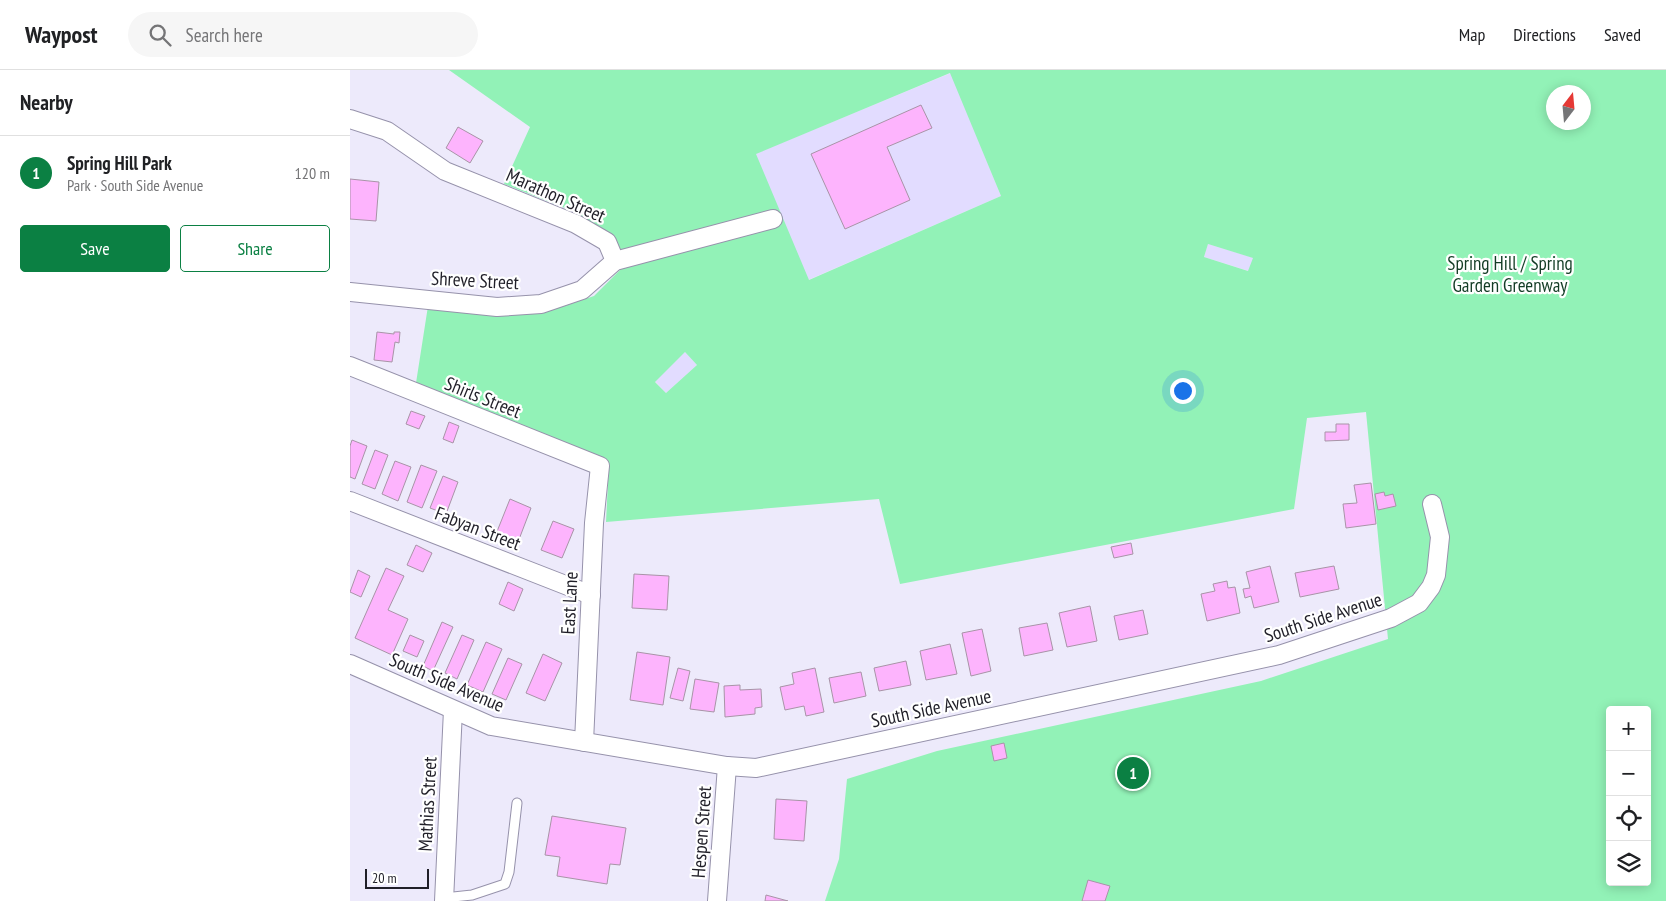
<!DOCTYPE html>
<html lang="en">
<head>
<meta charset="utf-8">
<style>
  :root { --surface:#fff; --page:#f6f6f6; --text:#202124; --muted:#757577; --line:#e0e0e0; --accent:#0b8043 }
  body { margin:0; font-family:"PT Sans Narrow",sans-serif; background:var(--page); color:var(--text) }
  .controls { position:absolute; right:15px; bottom:15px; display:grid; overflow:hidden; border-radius:5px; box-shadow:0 2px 12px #0003 }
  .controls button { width:45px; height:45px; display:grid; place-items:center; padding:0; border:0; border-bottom:1px solid var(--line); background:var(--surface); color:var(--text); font:25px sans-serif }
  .compass { position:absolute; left:1196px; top:15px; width:45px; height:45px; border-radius:50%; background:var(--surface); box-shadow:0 2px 12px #0003; rotate:16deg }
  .scale { position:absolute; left:15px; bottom:12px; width:64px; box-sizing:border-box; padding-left:5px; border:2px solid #201f28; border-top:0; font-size:14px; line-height:18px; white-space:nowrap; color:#201f28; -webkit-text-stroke:4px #fff; paint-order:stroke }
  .you { position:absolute; left:832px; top:320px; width:18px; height:18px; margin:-12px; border:4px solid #fff; border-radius:50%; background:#1a73e8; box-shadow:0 0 0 8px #1a73e833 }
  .badge { display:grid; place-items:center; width:32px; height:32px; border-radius:50%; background:var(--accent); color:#fff; font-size:16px; font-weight:700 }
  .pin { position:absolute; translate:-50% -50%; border:2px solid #fff; box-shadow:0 1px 5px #0006 }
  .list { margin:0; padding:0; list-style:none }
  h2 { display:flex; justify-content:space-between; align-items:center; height:65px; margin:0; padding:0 20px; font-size:21px }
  h2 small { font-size:16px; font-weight:400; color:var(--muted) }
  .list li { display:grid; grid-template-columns:32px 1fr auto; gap:15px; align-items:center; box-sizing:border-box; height:75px; padding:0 20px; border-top:1px solid var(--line) }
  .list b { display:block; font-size:19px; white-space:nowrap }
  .list p { margin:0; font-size:16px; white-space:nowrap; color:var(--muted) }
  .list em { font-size:16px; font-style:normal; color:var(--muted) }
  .actions { display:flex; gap:10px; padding:15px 20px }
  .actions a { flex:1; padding:11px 0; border:1px solid var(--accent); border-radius:5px; text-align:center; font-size:18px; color:var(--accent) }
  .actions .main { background:var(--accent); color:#fff }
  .icon { flex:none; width:28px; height:28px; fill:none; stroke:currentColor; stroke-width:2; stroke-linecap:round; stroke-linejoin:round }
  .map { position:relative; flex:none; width:1316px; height:831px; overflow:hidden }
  header { display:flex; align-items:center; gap:30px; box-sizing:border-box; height:70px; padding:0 25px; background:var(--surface); border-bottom:1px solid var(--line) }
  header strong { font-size:24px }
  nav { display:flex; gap:28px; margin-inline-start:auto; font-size:18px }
  .search { width:350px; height:45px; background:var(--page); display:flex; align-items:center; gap:12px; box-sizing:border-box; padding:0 18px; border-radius:28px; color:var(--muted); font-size:19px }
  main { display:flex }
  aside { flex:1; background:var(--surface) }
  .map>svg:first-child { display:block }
  .built { fill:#e2dcff }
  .green { fill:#92f2b7; fill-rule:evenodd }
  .building { fill:#fdb4fd; stroke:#a894a7 }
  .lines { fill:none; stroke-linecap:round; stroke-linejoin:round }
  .service-casing { stroke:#9692ab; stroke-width:11 }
  .minor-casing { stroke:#9692ab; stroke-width:20 }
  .service { stroke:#fff; stroke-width:9 }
  .minor { stroke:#fff; stroke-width:18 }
  .labels { text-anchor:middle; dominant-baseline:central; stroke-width:4.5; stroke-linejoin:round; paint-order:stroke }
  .street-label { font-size:19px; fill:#201f28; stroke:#fff }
  .park-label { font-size:19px; fill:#143d26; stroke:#fff }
</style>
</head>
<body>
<header>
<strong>Waypost</strong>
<div class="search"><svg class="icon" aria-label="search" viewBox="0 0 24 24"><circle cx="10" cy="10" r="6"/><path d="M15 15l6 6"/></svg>Search here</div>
<nav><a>Map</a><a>Directions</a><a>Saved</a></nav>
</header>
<main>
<aside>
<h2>Nearby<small></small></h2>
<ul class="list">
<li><span class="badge">1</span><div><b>Spring Hill Park</b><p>Park · South Side Avenue</p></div><em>120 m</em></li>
</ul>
<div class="actions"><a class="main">Save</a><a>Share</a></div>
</aside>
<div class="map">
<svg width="1316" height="831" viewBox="0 0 1316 831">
  <rect width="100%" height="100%" fill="#edeafb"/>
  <!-- built -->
  <g class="built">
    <polygon points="601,3 651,126 458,210 405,84"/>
    <polygon points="858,174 904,188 899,201 854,187"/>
    <polygon points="335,282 347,295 316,323 305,311"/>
  </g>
  <!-- green -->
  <path class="green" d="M99,0H1316V831H475L489,789L497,709L587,681L911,611L1038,569L1016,342L957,348L944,439L550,514L529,429L256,452L259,392L66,313L78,236L148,243L199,241L244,226L274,196L263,166L225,142L154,114L180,57ZM600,3L651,126L459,210L406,84ZM1204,22H1234V52H1204ZM858,174L903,188L898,201L854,187ZM335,282L347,295L316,323L305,312ZM1260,640H1297V812H1260Z"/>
  <!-- building -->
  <g class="building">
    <polygon points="571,35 582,58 537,77 560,130 495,159 461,84"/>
    <polygon points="108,57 133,71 120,93 96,78"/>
    <polygon points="0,109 29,112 26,151 0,149"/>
    <polygon points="27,262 44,264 44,262 50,262 49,273 45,272 42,292 24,290"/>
    <polygon points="61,341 75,346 69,359 56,354"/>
    <polygon points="99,352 109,356 103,373 93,369"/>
    <polygon points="986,354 999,354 999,370 975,371 975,362 986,362"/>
    <polygon points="2,370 17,376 5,409 0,407 0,376"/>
    <polygon points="25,380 38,385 25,419 12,414"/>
    <polygon points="45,391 61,397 48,431 32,424"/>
    <polygon points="71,395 87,401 72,438 57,432"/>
    <polygon points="93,406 108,412 96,444 80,438"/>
    <polygon points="1021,413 1026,454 996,458 993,434 1007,433 1004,415"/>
    <polygon points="1034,422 1035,426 1043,424 1046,436 1028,440 1025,424"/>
    <polygon points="160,429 181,438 168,472 146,464"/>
    <polygon points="203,451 224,459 212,488 191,480"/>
    <polygon points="781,473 783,484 764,488 761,477"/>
    <polygon points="66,475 82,483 73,502 57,495"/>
    <polygon points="920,496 929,532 904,538 901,526 895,528 893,519 900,518 896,502"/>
    <polygon points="984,496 989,519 950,527 945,503"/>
    <polygon points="36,498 54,506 38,540 58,549 42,585 5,568"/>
    <polygon points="8,500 20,506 11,527 0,522"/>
    <polygon points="284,504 319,506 317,540 282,538"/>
    <polygon points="877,511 878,518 885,517 890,543 857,551 851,524 865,521 863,514"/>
    <polygon points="158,512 173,519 164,541 149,534"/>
    <polygon points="740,536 747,571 717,577 709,543"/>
    <polygon points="793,540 798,564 769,570 764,546"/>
    <polygon points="92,552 103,557 83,601 73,596"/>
    <polygon points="697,553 703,580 674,586 669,558"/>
    <polygon points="632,559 641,601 621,606 612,563"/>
    <polygon points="60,565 74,571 67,587 53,581"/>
    <polygon points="112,565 124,570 107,609 95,603"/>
    <polygon points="136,572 152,579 133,622 117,615"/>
    <polygon points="600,574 607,604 576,610 570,581"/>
    <polygon points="287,582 320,587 313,635 280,630"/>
    <polygon points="193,584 212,593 195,631 176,623"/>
    <polygon points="158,588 172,594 156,630 142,624"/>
    <polygon points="556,591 561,615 529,621 524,598"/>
    <polygon points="328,598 340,601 333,631 320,628"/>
    <polygon points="465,598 474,642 456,646 454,636 435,640 430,617 444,614 442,603"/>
    <polygon points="511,602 516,626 484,633 479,608"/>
    <polygon points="345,609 369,613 364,642 340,639"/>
    <polygon points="390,615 390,620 411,619 412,637 405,638 405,644 375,647 374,616"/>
    <polygon points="654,673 657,688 644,691 641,676"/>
    <polygon points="426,729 457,731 454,771 424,769"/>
    <polygon points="202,746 276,758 270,795 260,794 257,814 207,806 210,787 195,785"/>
    <polygon points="738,810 760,816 755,831 732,831"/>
    <polygon points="416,825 438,831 415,831"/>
  </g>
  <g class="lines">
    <defs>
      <polyline id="service" points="94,828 122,825 155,814 159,802 167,733"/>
      <g id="minor">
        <polyline points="0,49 37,61 95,101 226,154 257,172 265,191"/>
        <polyline points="0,222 147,237 191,234 232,220 265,191 423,149"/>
        <polyline points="0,296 250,396 244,453 234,672"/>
        <polyline points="0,431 241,525"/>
        <polyline points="0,594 141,656 377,696 406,698 929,585 1041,548 1069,533 1081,517 1086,505 1090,467 1082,434"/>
        <polyline points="94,831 103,640"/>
        <polyline points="367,831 377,696"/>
      </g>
    </defs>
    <!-- service casing -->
    <use href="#service" class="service-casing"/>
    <!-- minor casing -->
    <use href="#minor" class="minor-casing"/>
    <!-- service -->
    <use href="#service" class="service"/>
    <!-- minor -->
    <use href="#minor" class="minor"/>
  </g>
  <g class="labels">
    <!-- street labels -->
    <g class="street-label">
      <text transform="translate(206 125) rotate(24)">Marathon Street</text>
      <text transform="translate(125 210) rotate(3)">Shreve Street</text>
      <text transform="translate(133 327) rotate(22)">Shirls Street</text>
      <text transform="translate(128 458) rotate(21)">Fabyan Street</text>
      <text transform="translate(219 533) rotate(-87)">East Lane</text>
      <text transform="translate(973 547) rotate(-18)">South Side Avenue</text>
      <text transform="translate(97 612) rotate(23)">South Side Avenue</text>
      <text transform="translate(581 638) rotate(-12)">South Side Avenue</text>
      <text transform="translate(77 734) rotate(-87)">Mathias Street</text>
      <text transform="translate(351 762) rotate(-86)">Hespen Street</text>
    </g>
    <!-- park labels -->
    <g class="park-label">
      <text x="1160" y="193">Spring Hill / Spring<tspan x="1160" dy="22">Garden Greenway</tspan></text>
    </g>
  </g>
</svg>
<div class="controls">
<button>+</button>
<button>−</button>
<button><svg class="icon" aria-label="locate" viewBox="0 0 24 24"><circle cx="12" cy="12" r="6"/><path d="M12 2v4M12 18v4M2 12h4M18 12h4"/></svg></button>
<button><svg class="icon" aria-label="layers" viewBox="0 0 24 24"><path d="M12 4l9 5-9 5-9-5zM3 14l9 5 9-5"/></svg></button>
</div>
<svg class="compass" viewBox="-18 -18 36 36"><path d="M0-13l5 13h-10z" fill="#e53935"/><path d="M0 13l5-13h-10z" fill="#757577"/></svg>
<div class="scale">20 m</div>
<div class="you"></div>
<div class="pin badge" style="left:783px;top:703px">1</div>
</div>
</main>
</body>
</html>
